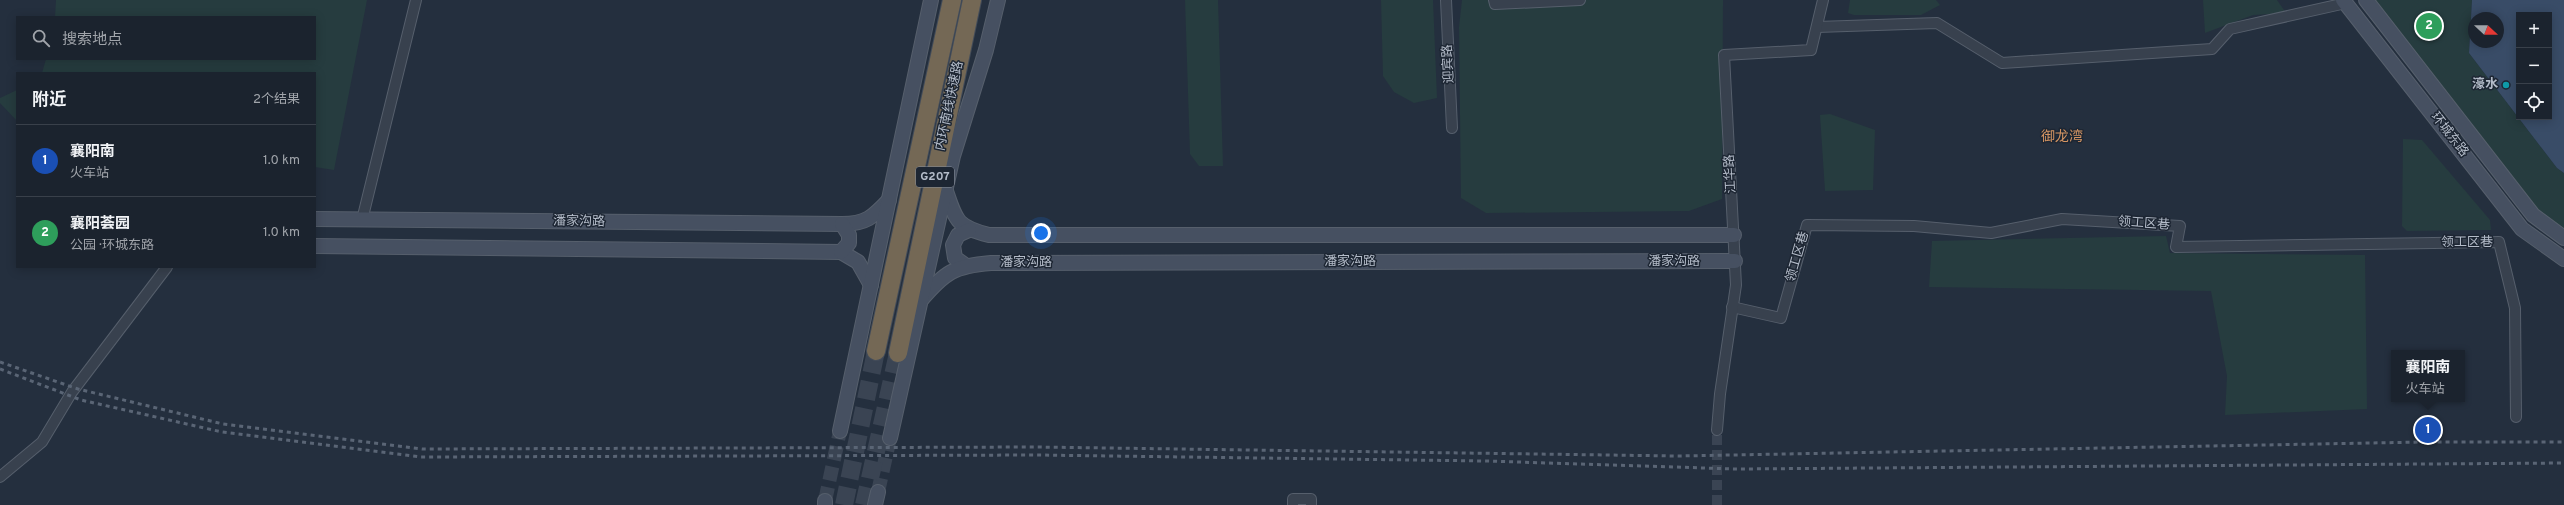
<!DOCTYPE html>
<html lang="zh">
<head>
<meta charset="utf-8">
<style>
  :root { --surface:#1b232e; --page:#242b36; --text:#f1f3f6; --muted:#a0a4aa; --line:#39404a; --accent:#8ab4f8 }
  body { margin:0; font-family:Overpass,"Noto Sans SC",sans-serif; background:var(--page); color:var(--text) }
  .controls { position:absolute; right:12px; top:12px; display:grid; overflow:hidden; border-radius:0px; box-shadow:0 2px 10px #0003 }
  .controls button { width:36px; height:36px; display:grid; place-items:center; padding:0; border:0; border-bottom:1px solid var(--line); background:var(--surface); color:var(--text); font:20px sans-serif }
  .compass { position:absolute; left:2468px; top:12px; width:36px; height:36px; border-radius:50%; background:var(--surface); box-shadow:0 2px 10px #0003; rotate:112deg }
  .you { position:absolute; left:1041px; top:233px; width:14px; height:14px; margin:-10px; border:3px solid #fff; border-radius:50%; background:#1a73e8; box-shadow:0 0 0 6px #1a73e833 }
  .badge { display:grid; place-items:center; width:26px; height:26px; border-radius:50%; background:var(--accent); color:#fff; font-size:13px; font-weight:700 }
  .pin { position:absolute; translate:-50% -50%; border:2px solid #fff; box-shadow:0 1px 4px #0006 }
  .popup { position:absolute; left:2391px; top:350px; width:74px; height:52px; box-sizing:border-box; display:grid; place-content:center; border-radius:0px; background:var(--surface); filter:drop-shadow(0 1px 3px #0005); font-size:13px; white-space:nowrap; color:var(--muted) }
  .popup b { font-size:15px; color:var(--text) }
  .popup::after { content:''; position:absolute; left:50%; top:100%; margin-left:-8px; border:8px solid transparent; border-top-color:var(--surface) }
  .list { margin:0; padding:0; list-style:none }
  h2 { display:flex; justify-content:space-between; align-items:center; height:52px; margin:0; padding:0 16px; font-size:17px }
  h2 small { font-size:13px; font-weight:400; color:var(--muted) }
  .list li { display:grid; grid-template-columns:26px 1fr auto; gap:12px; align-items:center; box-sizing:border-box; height:72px; padding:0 16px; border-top:1px solid var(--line) }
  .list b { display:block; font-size:15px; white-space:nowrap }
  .list p { margin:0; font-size:13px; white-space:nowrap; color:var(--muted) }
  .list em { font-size:13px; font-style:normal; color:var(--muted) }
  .icon { flex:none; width:22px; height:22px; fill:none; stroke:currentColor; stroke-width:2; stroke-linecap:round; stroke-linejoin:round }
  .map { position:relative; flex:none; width:2564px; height:505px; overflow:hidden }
  .search { position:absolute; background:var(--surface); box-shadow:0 2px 10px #0003; left:16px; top:16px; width:300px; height:44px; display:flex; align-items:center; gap:10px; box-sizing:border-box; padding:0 14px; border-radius:0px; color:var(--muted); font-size:15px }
  .panel { position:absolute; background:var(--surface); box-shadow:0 2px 10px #0003; left:16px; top:72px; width:300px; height:196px; border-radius:0px }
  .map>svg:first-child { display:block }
  .green { fill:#263c3f }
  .water { fill:#394c67; fill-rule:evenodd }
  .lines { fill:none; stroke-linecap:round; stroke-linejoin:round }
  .street-tunnel { stroke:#3a4453; stroke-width:10; stroke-dasharray:10 5; stroke-linecap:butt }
  .secondary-tunnel { stroke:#3a4453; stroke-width:14; stroke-dasharray:14 7; stroke-linecap:butt }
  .highway-tunnel { stroke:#3a4453; stroke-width:18; stroke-dasharray:18 9; stroke-linecap:butt }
  .street-casing { stroke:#565f6c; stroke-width:12 }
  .secondary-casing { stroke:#565f6c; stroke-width:16 }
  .highway-casing { stroke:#434c59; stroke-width:20 }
  .street { stroke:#38414e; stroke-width:10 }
  .secondary { stroke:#465061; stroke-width:14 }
  .highway { stroke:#746855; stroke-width:18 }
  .rail { stroke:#5a6575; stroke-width:3; stroke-dasharray:4 4; stroke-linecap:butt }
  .culture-dot { fill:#0f9aa8; stroke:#1d2633; stroke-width:1.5 }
  .labels { text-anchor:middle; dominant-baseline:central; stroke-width:3; stroke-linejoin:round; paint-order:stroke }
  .shield { fill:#1d2633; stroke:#878f9c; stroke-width:1 }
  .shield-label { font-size:12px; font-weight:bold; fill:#b4bcc9 }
  .street-label { font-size:13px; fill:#b4bcc9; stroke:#1d2633 }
  .poi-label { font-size:13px; font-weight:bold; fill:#b4bcc9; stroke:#1d2633; text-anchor:end }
  .neighbourhood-label { font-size:14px; fill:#d59563; stroke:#1d2633 }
</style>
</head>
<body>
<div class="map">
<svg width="2564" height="505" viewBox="0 0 2564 505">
  <rect width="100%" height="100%" fill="#242f3e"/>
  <!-- green -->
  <g class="green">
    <polygon points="56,0 367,0 334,170 315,167 315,73 42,73 46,59 315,59 315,17 55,17"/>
    <polygon points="1185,0 1218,0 1223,166 1199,166 1190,154"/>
    <polygon points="1381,0 1433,0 1437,98 1414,103 1394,92 1383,76"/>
    <polygon points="1462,0 1723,0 1722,199 1689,211 1486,213 1461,198 1459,27"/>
    <polygon points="1850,0 1936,0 1940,5 1921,15 1854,15 1848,13"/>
    <polygon points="2203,0 2277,0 2286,13 2253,15 2205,33"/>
    <polygon points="2366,0 2472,0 2469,53 2557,168 2564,173 2564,238 2533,215"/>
    <polygon points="17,90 17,121 0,103 0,98"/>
    <polygon points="1830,114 1875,130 1873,190 1825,191 1820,115"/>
    <polygon points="2403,139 2422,140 2490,220 2491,230 2407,231 2402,226"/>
    <polygon points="2166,236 2170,253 2365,255 2367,409 2225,415 2227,376 2211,291 1929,287 1932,241"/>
  </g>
  <!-- water -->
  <path class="water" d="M2472,0H2564V173L2557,168L2469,53ZM2519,15H2549V117H2519ZM2474,18H2498V42H2474Z"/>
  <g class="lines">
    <!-- street-tunnel -->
    <polyline class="street-tunnel" points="1717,505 1717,430"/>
    <!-- secondary-tunnel -->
    <g class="secondary-tunnel">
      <polyline points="878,492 890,438"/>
      <polyline points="825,501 840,431"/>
    </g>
    <!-- highway-tunnel -->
    <g class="highway-tunnel">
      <polyline points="844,505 876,351"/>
      <polyline points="864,505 898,353"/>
    </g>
    <defs>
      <g id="street">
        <polyline points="1446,0 1452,128"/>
        <polyline points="1494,0 1495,4 1580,0"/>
        <polyline points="1817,27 1937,23 2002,63 2212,49 2230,29 2346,3"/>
        <polyline points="362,220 416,0"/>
        <polyline points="1732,307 1781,318 1807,225 1914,226 1991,233 2062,219 2180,226 2176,247 2499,242 2515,308 2516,417"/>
        <polyline points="1717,430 1720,394 1736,285 1724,55 1811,50 1823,0"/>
        <polyline points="0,477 42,442 72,392 167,267"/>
        <polyline points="1293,505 1293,499 1311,499 1311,505"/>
      </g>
      <g id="secondary">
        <polyline points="2343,0 2522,229 2564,259"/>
        <polyline points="2366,0 2533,215 2564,238"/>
        <path d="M946,191C956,221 957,227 989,235H1734"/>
        <path d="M315,219L842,224C866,224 873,217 889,200"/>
        <polyline points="315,246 841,252 858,262 871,285"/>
        <polyline points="841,252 849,243 849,235 842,224"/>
        <polyline points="965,265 955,258 953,245 958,235 969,230"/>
        <path d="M921,300C945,272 954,266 991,263L1735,261"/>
        <polyline points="840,431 931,0"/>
        <polyline points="890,438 953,156 986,50 998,0"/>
        <polyline points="825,505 825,501"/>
        <polyline points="875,505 878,492"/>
      </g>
      <g id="highway">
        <polyline points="876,351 952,0"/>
        <polyline points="898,353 972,0"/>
      </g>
    </defs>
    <!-- street casing -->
    <use href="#street" class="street-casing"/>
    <!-- secondary casing -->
    <use href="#secondary" class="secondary-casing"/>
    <!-- highway casing -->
    <use href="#highway" class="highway-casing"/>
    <!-- street -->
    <use href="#street" class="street"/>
    <!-- secondary -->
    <use href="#secondary" class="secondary"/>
    <!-- highway -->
    <use href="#highway" class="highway"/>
    <!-- rail -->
    <g class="rail">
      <polyline points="0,362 78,389 223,424 422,449 1036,447 1678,456 2423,442 2564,442"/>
      <polyline points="0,369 81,400 222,432 421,457 1036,455 1486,461 1736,469 2564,463"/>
    </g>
  </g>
  <!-- markers -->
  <circle class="culture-dot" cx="2506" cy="85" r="4"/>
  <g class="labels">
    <!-- shield labels -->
    <rect class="shield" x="916" y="167" width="38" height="20" rx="3"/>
    <g class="shield-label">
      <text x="935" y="177">G207</text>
    </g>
    <!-- street labels -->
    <g class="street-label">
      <text transform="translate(1449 64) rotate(-93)">迎宾路</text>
      <text transform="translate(950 106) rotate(-78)">内环南线快速路</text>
      <text transform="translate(2449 135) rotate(52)">环城东路</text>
      <text transform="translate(1731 174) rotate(-93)">江华路</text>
      <text transform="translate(579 222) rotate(1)">潘家沟路</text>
      <text transform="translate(2144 224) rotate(4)">领工区巷</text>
      <text x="2467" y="243">领工区巷</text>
      <text transform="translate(1798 257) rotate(-74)">领工区巷</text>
      <text x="1350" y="262">潘家沟路</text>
      <text x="1674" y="262">潘家沟路</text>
      <text x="1026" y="263">潘家沟路</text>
    </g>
    <!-- poi labels -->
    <g class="poi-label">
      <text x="2498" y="85">濠水</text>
    </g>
    <!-- neighbourhood labels -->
    <g class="neighbourhood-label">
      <text x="2062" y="137">御龙湾</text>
    </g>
  </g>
</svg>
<div class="controls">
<button>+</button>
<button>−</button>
<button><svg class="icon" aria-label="locate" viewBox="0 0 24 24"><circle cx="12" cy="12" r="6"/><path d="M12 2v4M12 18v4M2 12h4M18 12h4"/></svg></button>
</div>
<svg class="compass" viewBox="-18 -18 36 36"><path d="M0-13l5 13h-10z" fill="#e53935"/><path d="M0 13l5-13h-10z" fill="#a0a4aa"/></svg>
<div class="you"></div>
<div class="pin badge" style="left:2428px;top:430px;background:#1a4fb4">1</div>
<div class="popup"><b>襄阳南</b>火车站</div>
<div class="pin badge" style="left:2429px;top:26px;background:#2e9e5b">2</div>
<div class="search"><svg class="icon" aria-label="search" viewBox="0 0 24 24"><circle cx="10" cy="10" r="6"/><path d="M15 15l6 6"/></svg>搜索地点</div>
<section class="panel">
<h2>附近<small>2个结果</small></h2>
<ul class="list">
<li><span class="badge" style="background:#1a4fb4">1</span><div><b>襄阳南</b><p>火车站</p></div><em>1.0 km</em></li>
<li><span class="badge" style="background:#2e9e5b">2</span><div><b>襄阳荟园</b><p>公园 · 环城东路</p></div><em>1.0 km</em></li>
</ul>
</section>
</div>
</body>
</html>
